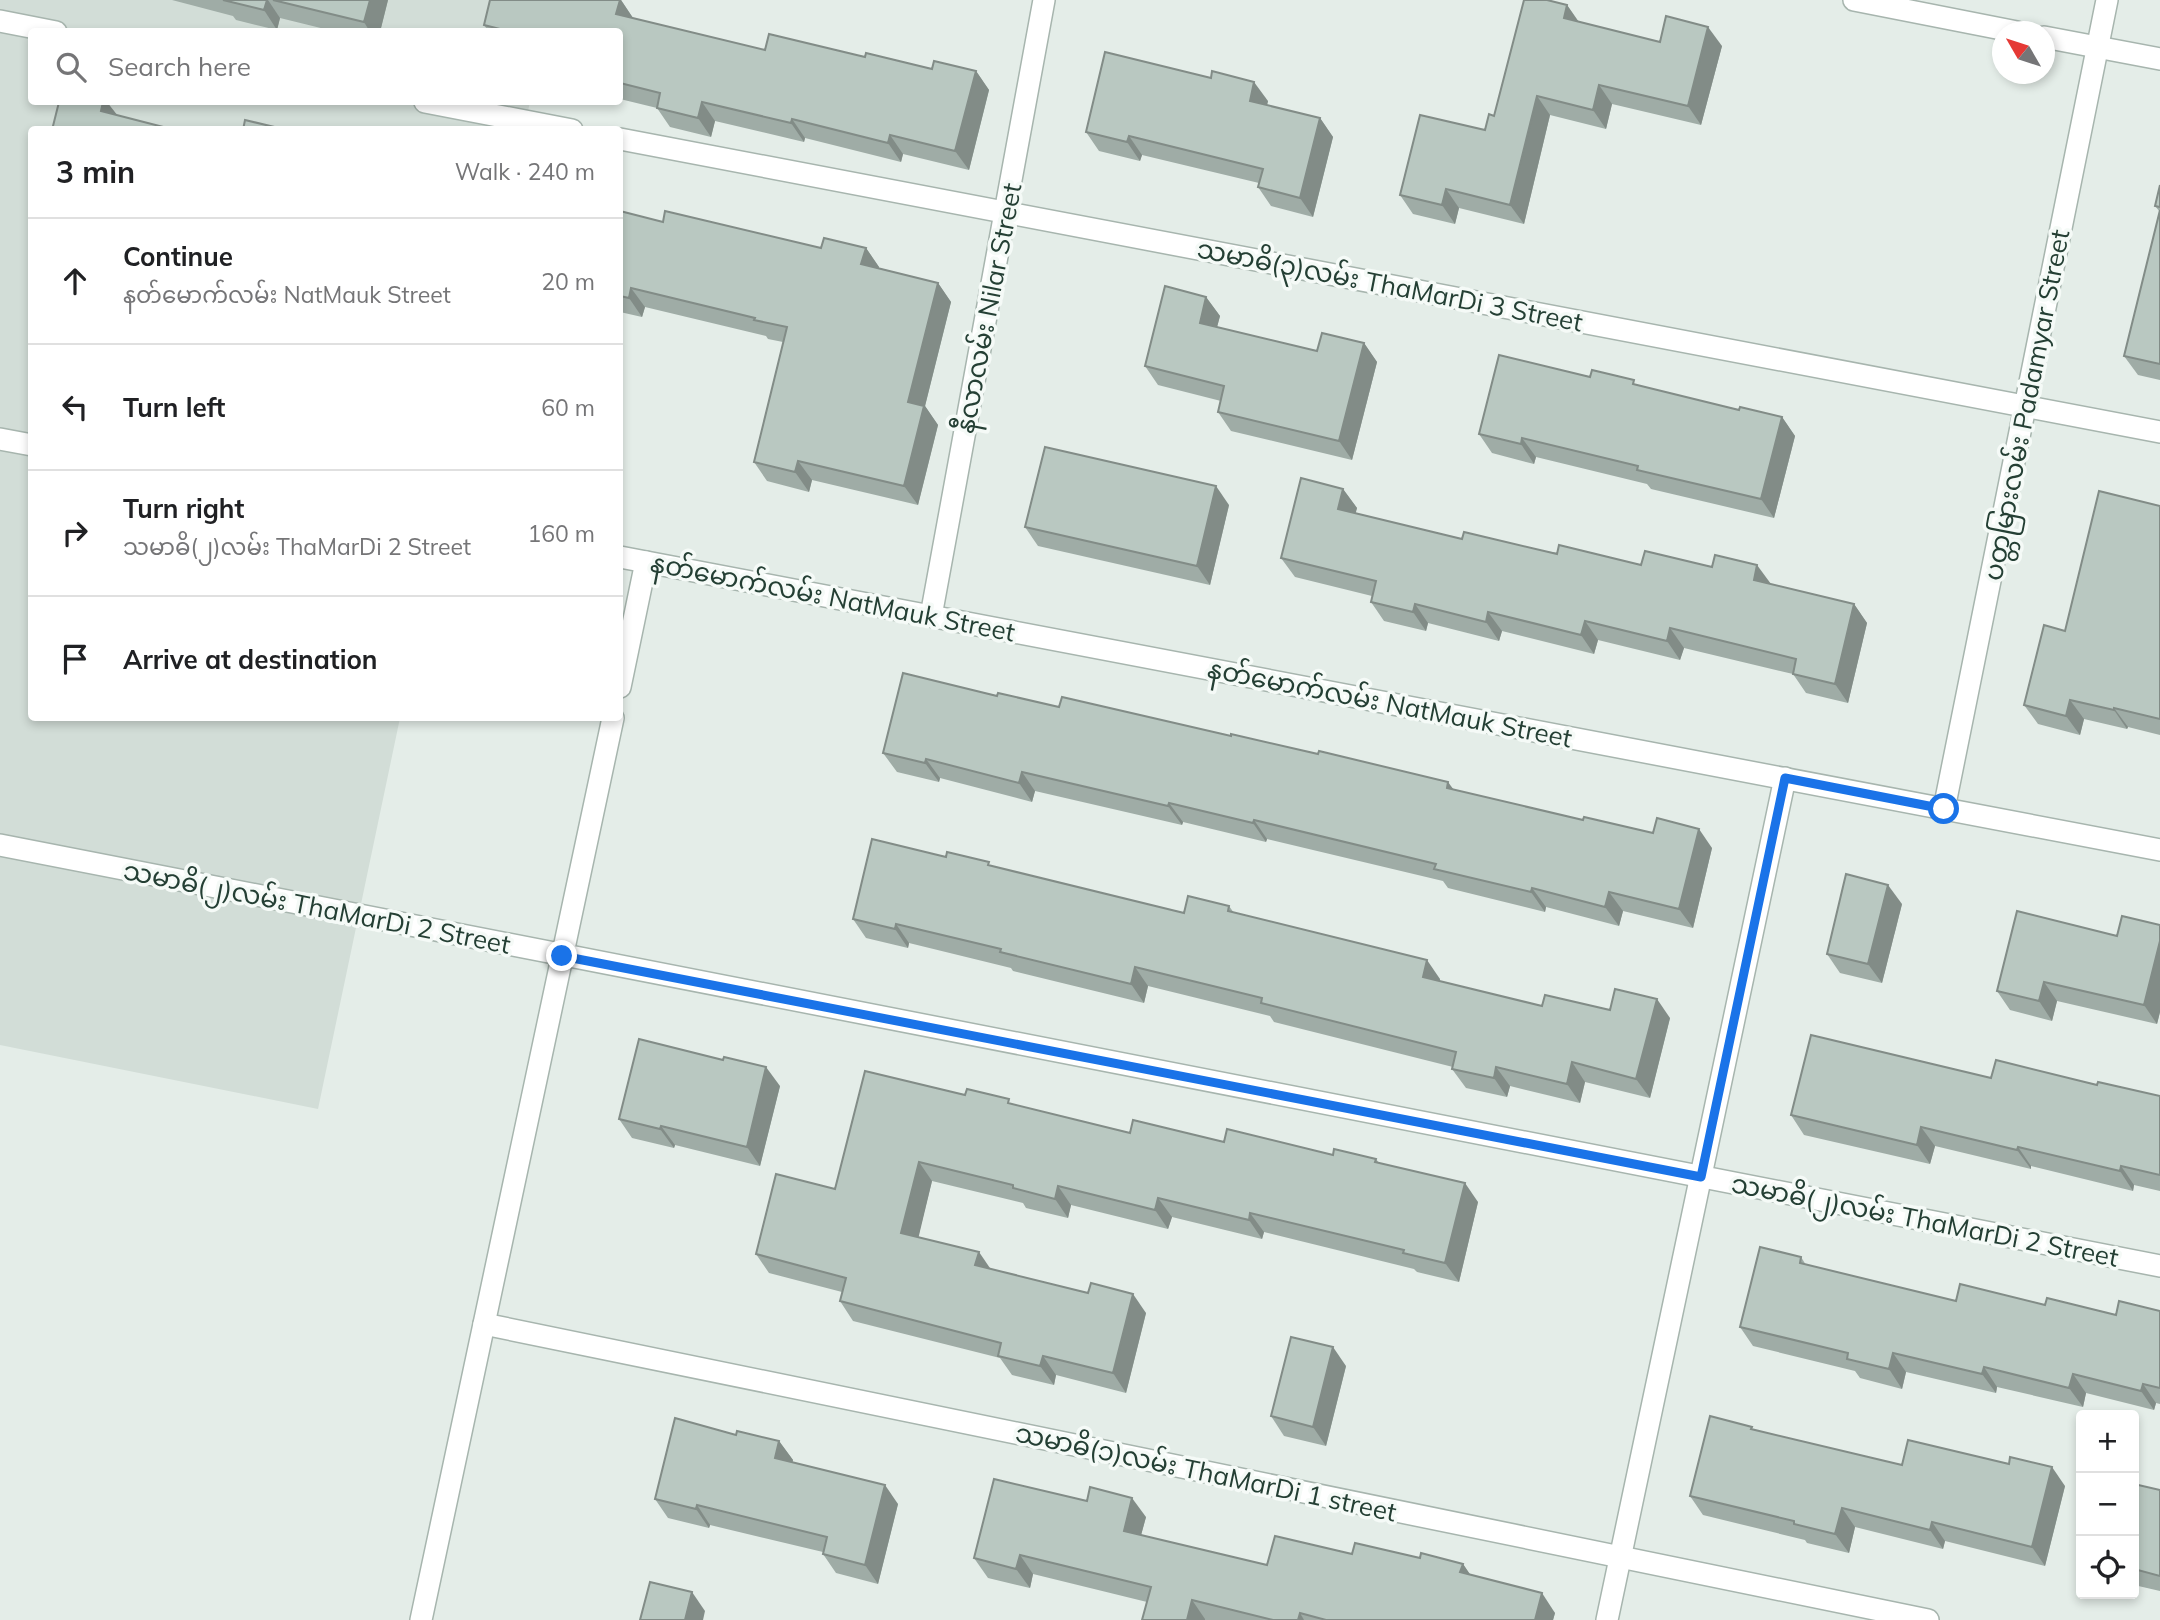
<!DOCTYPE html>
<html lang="en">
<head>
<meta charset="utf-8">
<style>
  :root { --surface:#fff; --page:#f2f2f2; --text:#202124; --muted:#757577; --line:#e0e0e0 }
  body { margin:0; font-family:Mulish,"Noto Sans Myanmar",sans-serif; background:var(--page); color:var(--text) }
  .controls { position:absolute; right:21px; bottom:21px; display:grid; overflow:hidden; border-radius:7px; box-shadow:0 4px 10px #0003 }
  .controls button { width:63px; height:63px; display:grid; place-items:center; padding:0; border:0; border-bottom:2px solid var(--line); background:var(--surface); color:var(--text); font:35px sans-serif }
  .compass { position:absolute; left:1992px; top:21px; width:63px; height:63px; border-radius:50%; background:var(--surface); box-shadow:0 4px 10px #0003; rotate:309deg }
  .stop { position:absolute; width:21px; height:21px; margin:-16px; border:5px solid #1a73e8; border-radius:50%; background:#fff }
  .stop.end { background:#1a73e8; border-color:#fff; box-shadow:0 2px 7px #0008 }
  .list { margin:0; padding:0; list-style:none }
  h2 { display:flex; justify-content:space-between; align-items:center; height:91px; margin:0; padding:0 28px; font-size:30px }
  h2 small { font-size:23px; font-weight:400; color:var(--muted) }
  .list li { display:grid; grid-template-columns:46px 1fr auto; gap:21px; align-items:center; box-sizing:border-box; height:126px; padding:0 28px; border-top:2px solid var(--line) }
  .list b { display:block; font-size:26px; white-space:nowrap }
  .list p { margin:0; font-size:23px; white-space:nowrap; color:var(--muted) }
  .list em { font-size:23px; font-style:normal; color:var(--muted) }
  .icon { flex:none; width:38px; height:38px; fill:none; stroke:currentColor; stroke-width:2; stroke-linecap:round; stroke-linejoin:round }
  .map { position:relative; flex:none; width:2160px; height:1620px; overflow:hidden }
  .search { position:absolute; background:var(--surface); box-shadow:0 4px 10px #0003; left:28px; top:28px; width:595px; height:77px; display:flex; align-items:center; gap:18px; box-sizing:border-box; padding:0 24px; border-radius:7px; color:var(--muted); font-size:26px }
  .panel { position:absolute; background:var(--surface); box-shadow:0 4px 10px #0003; left:28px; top:126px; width:595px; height:595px; border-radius:7px }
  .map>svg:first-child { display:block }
  .built { fill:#d2ddd7 }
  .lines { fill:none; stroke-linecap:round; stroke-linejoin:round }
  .minor-casing { stroke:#a7b5ae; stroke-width:24 }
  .minor { stroke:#fff; stroke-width:21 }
  .wall { fill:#9faca6 }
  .shaded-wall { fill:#828c87 }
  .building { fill:#b9c8c1; stroke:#828c87; stroke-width:2 }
  .route { stroke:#1a73e8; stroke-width:9 }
  .labels { text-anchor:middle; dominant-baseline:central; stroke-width:7; stroke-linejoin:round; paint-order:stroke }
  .street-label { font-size:26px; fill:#243f34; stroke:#f5faf7 }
</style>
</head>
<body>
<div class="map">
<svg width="2160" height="1620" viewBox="0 0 2160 1620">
  <rect width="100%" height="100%" fill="#e4ede8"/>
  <!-- built -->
  <polygon class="built" points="0,0 551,0 545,31 32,32 32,102 530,102 524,129 32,130 32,718 400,718 318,1109 0,1045"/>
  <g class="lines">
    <defs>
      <g id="minor">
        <polyline points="1854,0 2017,32"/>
        <polyline points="0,21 56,32"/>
        <polyline points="2044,37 2160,59"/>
        <polyline points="425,102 572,130"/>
        <polyline points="620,139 2160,432"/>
        <polyline points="0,439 32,445"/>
        <polyline points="620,557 2160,850"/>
        <polyline points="931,616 1044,0"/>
        <polyline points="620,687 646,562"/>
        <polyline points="1944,809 2107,0"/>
        <polyline points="0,845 2160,1266"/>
        <polyline points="484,1324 1928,1620"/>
        <polyline points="421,1620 613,718"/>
        <polyline points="1607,1620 1785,778"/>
      </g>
    </defs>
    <!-- minor casing -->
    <use href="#minor" class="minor-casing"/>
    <!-- minor -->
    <use href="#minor" class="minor"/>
  </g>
  <!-- wall -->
  <g class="wall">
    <polygon points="172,0 388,0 380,32 337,32 280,18 277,30 236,20 233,16"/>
    <polygon points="490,0 621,0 633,18 765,50 865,57 932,69 976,71 989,90 969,170 903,154 901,162 805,138 804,142 715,121 711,137 670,127 657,108 620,99 620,32 489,32 484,25"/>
    <polygon points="1567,5 1579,22 1660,42 1722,46 1701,125 1612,104 1606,129 1550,115 1524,224 1459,208 1455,224 1413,214 1400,195 1485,130"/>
    <polygon points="1268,101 1267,105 1320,118 1333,137 1313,217 1271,206 1258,187 1259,183 1142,155 1140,161 1099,151 1086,132"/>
    <polygon points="2160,185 2160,380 2138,375 2124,356 2160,212 2155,206"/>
    <polygon points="620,211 663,222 821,248 866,248 879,267 879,268 938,283 951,302 925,406 938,425 918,505 812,480 809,492 767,481 754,462 783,342 768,339 766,336 645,307 642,317 620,312"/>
    <polygon points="1206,297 1220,316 1217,327 1317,351 1364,343 1377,362 1352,460 1231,431 1218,412 1221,401 1158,385 1145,366"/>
    <polygon points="1590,377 1638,385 1739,410 1782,417 1795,436 1774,518 1651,489 1647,484 1536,457 1534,464 1492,453 1479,434"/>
    <polygon points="1343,489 1357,508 1355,513 1462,539 1771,584 1854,604 1867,623 1848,703 1806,693 1793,674 1684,648 1680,660 1598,640 1594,654 1502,631 1499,641 1428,623 1426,631 1384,621 1371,602 1372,596 1295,577 1281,558"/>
    <polygon points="1229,505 1210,585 1038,546 1025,527"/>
    <polygon points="2160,506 2160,735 2128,727 2127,729 2084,719 2080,735 2038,724 2024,705 2065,631"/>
    <polygon points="997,696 1059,707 1454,790 1583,820 1712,848 1693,928 1623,911 1619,926 1546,907 1545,912 1448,888 1443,881 1267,839 1266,842 1183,822 1182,825 1035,791 1032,802 940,778 939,782 897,772 883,753"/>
    <polygon points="946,857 991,866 1184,913 1229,906 1234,913 1440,979 1440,981 1542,1006 1610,1010 1670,1018 1650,1098 1585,1082 1580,1103 1510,1086 1507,1097 1466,1088 1452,1069 1453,1067 1274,1022 1270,1016 1148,986 1144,1003 1013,971 1011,968 909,943 908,948 866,938 853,919"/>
    <polygon points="1902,904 1882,983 1840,973 1827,954"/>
    <polygon points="2160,925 2160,1012 2157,1024 2057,1001 2052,1021 2010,1010 1997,991 2117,936"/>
    <polygon points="1991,1078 2097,1085 2160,1096 2160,1191 2134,1185 2133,1191 2031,1166 2031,1169 1935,1146 1930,1164 1804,1135 1791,1115"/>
    <polygon points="780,1086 760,1166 675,1145 674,1148 632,1138 619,1119"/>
    <polygon points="965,1095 1012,1104 1130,1133 1376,1159 1379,1163 1478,1202 1459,1282 1417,1272 1414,1269 1264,1232 1262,1239 1172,1217 1168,1229 1071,1205 1068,1218 1026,1208 1023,1203 932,1181 918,1237 991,1269 1146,1313 1126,1393 1056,1375 1054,1385 1012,1375 1000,1358 853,1321 840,1301 842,1292 769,1273 756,1254 835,1189"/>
    <polygon points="1801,1257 1806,1265 1956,1301 2045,1305 2116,1315 2160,1311 2160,1404 2156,1403 2154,1410 2086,1393 2083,1407 1997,1387 1996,1393 1906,1372 1902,1389 1860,1378 1855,1371 1753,1346 1740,1327"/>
    <polygon points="1346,1366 1326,1446 1284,1436 1271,1416"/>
    <polygon points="1754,1430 1902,1465 2065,1486 2045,1566 1945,1541 1943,1549 1855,1527 1849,1553 1807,1543 1805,1540 1703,1515 1690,1496"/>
    <polygon points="736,1435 779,1441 793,1460 792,1462 898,1504 878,1584 836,1573 823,1554 823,1552 710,1525 709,1528 668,1518 655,1499"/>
    <polygon points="2134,1484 2160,1490 2160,1591 2134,1585"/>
    <polygon points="1146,1517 1141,1535 1267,1565 1352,1554 1420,1558 1463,1564 1470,1575 1555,1613 1553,1620 1142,1620 1147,1602 1033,1574 1030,1588 988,1578 974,1558"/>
  </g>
  <!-- shaded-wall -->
  <g class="shaded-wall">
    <polygon points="267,0 268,0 280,18 277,30 264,10"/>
    <polygon points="370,0 388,0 380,32 370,32 364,22"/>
    <polygon points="620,0 621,0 633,18 616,14"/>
    <polygon points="1567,5 1580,24 1564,18"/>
    <polygon points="1708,27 1722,46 1701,125 1688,106"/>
    <polygon points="976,71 989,90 969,170 955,151"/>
    <polygon points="1254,82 1268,101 1263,120 1250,101"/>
    <polygon points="1599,85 1612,104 1606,129 1593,110"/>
    <polygon points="1537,96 1550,115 1524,224 1510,205"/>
    <polygon points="103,102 107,102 118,116 101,111"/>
    <polygon points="702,102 715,121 711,137 698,118"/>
    <polygon points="1320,118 1333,137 1313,217 1300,198"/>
    <polygon points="792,119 805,138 804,142 791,123"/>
    <polygon points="890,135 903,154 901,162 888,143"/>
    <polygon points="1129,136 1142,155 1140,161 1127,142"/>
    <polygon points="1446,189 1459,208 1455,224 1442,205"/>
    <polygon points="866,248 879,267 875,283 861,264"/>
    <polygon points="938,283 951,302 925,406 938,425 918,505 904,486 908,402"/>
    <polygon points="631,288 645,307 642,317 629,298"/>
    <polygon points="1206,297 1220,316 1213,342 1200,323"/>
    <polygon points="1364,343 1377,362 1352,460 1339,441"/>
    <polygon points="1782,417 1795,436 1774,518 1761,499"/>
    <polygon points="1522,438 1536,457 1534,464 1521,444"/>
    <polygon points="798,461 812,480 809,492 795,472"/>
    <polygon points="1216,486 1229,505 1210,585 1197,566"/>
    <polygon points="1343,489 1357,508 1352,528 1338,509"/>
    <polygon points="1757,565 1771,584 1754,580"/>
    <polygon points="1415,604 1428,623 1426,631 1413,612"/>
    <polygon points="1854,604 1867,623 1848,703 1835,684"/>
    <polygon points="1488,612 1502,631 1499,641 1486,622"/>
    <polygon points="1585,621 1598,640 1594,654 1581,635"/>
    <polygon points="1670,628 1684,648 1680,660 1667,641"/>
    <polygon points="2070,700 2084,719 2080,735 2066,716"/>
    <polygon points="2114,708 2128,727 2127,729 2114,710"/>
    <polygon points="926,759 940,778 939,782 925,763"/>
    <polygon points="1022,772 1035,791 1032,802 1019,783"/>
    <polygon points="1448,782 1462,801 1447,788"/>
    <polygon points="1169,803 1183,822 1182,825 1168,806"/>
    <polygon points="1254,820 1267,839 1266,842 1253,823"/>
    <polygon points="1699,829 1712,848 1693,928 1679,909"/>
    <polygon points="1888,885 1902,904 1882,983 1868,964"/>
    <polygon points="1532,888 1546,907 1545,912 1531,892"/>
    <polygon points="1609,892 1623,911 1619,926 1605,907"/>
    <polygon points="896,924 909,943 908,948 895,929"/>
    <polygon points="2160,941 2160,1012 2157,1024 2144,1005"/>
    <polygon points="1427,960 1440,979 1436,996 1423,977"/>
    <polygon points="1135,967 1148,986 1144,1003 1131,984"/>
    <polygon points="2044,982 2057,1001 2052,1021 2039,1001"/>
    <polygon points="1657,999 1670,1018 1650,1098 1636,1079"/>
    <polygon points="1572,1062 1585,1082 1580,1103 1567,1084"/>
    <polygon points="766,1067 780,1086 760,1166 747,1147"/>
    <polygon points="1496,1067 1510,1086 1507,1097 1494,1078"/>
    <polygon points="661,1126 675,1145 674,1148 660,1129"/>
    <polygon points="1921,1127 1935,1146 1930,1164 1917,1145"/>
    <polygon points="2018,1147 2031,1166 2031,1169 2017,1150"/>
    <polygon points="919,1162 932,1181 915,1252 901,1233"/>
    <polygon points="2121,1166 2134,1185 2133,1191 2120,1171"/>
    <polygon points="1465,1183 1478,1202 1459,1282 1445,1263"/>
    <polygon points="1058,1186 1071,1205 1068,1218 1055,1199"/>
    <polygon points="1158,1198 1172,1217 1168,1229 1155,1210"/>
    <polygon points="1250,1213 1264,1232 1262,1239 1249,1220"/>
    <polygon points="979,1252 992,1271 975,1265"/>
    <polygon points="1133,1294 1146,1313 1126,1393 1113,1373"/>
    <polygon points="1333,1347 1346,1366 1326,1446 1313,1427"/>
    <polygon points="1893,1353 1906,1372 1902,1389 1889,1369"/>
    <polygon points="1043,1356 1056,1375 1054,1385 1040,1366"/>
    <polygon points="1984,1367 1997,1387 1996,1393 1982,1374"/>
    <polygon points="2073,1374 2086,1393 2083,1407 2069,1388"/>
    <polygon points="2143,1384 2156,1403 2154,1410 2141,1391"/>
    <polygon points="779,1441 793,1460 789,1477 775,1458"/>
    <polygon points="2052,1467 2065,1486 2045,1566 2032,1547"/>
    <polygon points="885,1485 898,1504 878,1584 865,1565"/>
    <polygon points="1132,1498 1146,1517 1137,1550 1124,1531"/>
    <polygon points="697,1505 710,1525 709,1528 696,1509"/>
    <polygon points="1842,1508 1855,1527 1849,1553 1835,1534"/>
    <polygon points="1932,1522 1945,1541 1943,1549 1930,1530"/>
    <polygon points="1020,1555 1033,1574 1030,1588 1016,1569"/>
    <polygon points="1463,1564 1476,1583 1460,1572"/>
    <polygon points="692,1592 705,1611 703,1620 685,1620"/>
    <polygon points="1542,1593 1555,1613 1553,1620 1535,1620"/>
    <polygon points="1192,1600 1205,1619 1205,1620 1187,1620"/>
    <polygon points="1300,1613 1304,1620 1298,1620"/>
  </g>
  <!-- building -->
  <g class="building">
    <polygon points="223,0 267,0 264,10"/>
    <polygon points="273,0 370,0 364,22"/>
    <polygon points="490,0 620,0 616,14 765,50 769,34 865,57 866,53 932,69 934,61 976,71 955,151 890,135 888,143 792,119 791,123 702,102 698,118 657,108 660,93 620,83 620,32 512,32 484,25"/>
    <polygon points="1524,0 1547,0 1567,5 1564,18 1660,42 1666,16 1708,27 1688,106 1599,85 1593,110 1537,96 1510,205 1446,189 1442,205 1400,195 1420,115 1485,130 1489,114 1494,116"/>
    <polygon points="1105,52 1211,78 1212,71 1254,82 1250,101 1320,118 1300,198 1258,187 1263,169 1129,136 1127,142 1086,132"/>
    <polygon points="59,102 103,102 101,111 175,130 52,130"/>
    <polygon points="245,120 287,130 243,130"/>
    <polygon points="2160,185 2160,207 2155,206"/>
    <polygon points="2160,210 2160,364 2124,356"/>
    <polygon points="620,211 663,222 665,211 821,248 824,238 866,248 861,264 938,283 908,402 924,406 904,486 798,461 795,472 754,462 787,327 754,320 755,318 631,288 629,298 620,296"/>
    <polygon points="1165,286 1206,297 1200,323 1317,351 1322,333 1364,343 1339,441 1218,412 1224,386 1145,366"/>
    <polygon points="1499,355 1590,377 1592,370 1634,380 1633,384 1739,410 1740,407 1782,417 1761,499 1637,470 1638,466 1522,438 1521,444 1479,434"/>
    <polygon points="1045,447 1216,486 1197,566 1025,527"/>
    <polygon points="1301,478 1343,489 1338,509 1462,539 1464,532 1557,554 1559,545 1641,565 1645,551 1712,567 1715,555 1757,565 1754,580 1854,604 1835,684 1793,674 1796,659 1670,628 1667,641 1585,621 1581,635 1488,612 1486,622 1415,604 1413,612 1371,602 1376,581 1281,558"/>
    <polygon points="2099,491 2160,506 2160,719 2114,708 2114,710 2070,700 2066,716 2024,705 2044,625 2065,631"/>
    <polygon points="903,673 997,696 998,693 1059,707 1062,697 1231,736 1231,734 1318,754 1319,751 1448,782 1447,788 1583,820 1584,817 1653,833 1657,818 1699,829 1679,909 1609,892 1605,907 1532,888 1531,892 1434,869 1436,864 1254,820 1253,823 1169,803 1168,806 1022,772 1019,783 926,759 925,763 883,753"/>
    <polygon points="872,839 946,857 947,852 989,862 988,865 1184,913 1188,896 1229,906 1228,911 1427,960 1423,977 1542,1006 1545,995 1610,1010 1615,989 1657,999 1636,1079 1572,1062 1567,1084 1496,1067 1494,1078 1452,1069 1456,1052 1261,1003 1262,998 1135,967 1131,984 1000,952 1001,949 896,924 895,929 853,919"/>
    <polygon points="1846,874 1888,885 1868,964 1827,954"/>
    <polygon points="2017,911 2117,936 2122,916 2160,925 2160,941 2144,1005 2044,982 2039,1001 1997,991"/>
    <polygon points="1811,1035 1991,1078 1996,1060 2097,1085 2098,1082 2160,1096 2160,1175 2121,1166 2120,1171 2018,1147 2017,1150 1921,1127 1917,1145 1791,1115"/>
    <polygon points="639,1039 723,1060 724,1057 766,1067 747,1147 661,1126 660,1129 619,1119"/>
    <polygon points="865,1071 965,1095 967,1089 1009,1099 1008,1103 1130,1133 1133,1120 1224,1142 1227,1129 1333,1155 1334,1149 1376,1159 1375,1162 1465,1183 1445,1263 1403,1253 1404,1250 1250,1213 1249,1220 1158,1198 1155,1210 1058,1186 1055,1199 1013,1188 1013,1185 919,1162 901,1233 979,1252 975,1265 1088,1293 1091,1283 1133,1294 1113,1373 1043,1356 1040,1366 998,1356 1001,1343 840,1301 846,1278 756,1254 776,1174 835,1189"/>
    <polygon points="1760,1247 1801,1257 1800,1263 1956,1301 1960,1284 2045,1305 2047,1298 2116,1315 2119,1301 2160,1311 2160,1388 2143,1384 2141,1391 2073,1374 2069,1388 1984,1367 1982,1374 1893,1353 1889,1369 1847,1359 1848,1353 1740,1327"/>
    <polygon points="1291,1337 1333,1347 1313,1427 1271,1416"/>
    <polygon points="1710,1416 1752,1427 1751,1429 1902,1465 1908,1440 2009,1464 2010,1457 2052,1467 2032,1547 1932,1522 1930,1530 1842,1508 1835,1534 1794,1524 1794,1521 1690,1496"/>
    <polygon points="675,1418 736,1435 737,1431 779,1441 775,1458 885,1485 865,1565 823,1554 827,1537 697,1505 696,1509 655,1499"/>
    <polygon points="994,1479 1087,1501 1090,1487 1132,1498 1124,1531 1267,1565 1275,1536 1352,1554 1355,1543 1420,1558 1421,1553 1463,1564 1460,1572 1542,1593 1535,1620 1326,1620 1300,1613 1298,1620 1273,1620 1192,1600 1187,1620 1142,1620 1151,1587 1020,1555 1016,1569 974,1558"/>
    <polygon points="2134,1484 2160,1490 2160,1576 2134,1569"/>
    <polygon points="650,1582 692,1592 685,1620 640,1620"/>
  </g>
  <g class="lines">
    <!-- route -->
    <polyline class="route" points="562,956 1701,1177 1785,778 1944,809"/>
  </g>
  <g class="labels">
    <!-- street labels -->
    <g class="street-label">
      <text transform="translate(1390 285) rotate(11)">သမာဓိ(၃)လမ်း ThaMarDi 3 Street</text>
      <text transform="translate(988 308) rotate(-79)">နီလာလမ်း Nilar Street</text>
      <text transform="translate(2026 405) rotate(-79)">ပတ္တမြားလမ်း Padamyar Street</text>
      <text transform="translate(833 597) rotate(11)">နတ်မောက်လမ်း NatMauk Street</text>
      <text transform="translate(1390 703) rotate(11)">နတ်မောက်လမ်း NatMauk Street</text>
      <text transform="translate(317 907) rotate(11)">သမာဓိ(၂)လမ်း ThaMarDi 2 Street</text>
      <text transform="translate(1925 1220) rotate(11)">သမာဓိ(၂)လမ်း ThaMarDi 2 Street</text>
      <text transform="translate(1206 1472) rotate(12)">သမာဓိ(၁)လမ်း ThaMarDi 1 street</text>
    </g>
  </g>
</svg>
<div class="controls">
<button>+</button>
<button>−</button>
<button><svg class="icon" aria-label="locate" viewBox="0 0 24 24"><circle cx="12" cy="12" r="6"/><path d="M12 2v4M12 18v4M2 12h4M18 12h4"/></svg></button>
</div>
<svg class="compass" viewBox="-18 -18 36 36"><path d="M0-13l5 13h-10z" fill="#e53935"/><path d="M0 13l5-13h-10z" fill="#757577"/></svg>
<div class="stop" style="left:1944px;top:809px"></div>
<div class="stop end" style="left:562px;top:956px"></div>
<div class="search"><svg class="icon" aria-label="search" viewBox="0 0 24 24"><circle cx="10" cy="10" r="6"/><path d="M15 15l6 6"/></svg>Search here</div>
<section class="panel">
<h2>3 min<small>Walk · 240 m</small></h2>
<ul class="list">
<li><svg class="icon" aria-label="ahead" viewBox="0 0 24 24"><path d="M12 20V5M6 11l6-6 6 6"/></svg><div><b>Continue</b><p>နတ်မောက်လမ်း NatMauk Street</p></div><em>20 m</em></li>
<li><svg class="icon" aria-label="left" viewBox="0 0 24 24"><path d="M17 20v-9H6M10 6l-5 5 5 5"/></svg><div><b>Turn left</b></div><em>60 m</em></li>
<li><svg class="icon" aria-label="right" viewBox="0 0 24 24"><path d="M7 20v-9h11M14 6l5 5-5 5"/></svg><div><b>Turn right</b><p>သမာဓိ(၂)လမ်း ThaMarDi 2 Street</p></div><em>160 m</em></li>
<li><svg class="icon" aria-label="arrive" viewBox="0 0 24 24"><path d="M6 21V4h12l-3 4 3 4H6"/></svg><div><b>Arrive at destination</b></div></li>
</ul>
</section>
</div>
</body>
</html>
